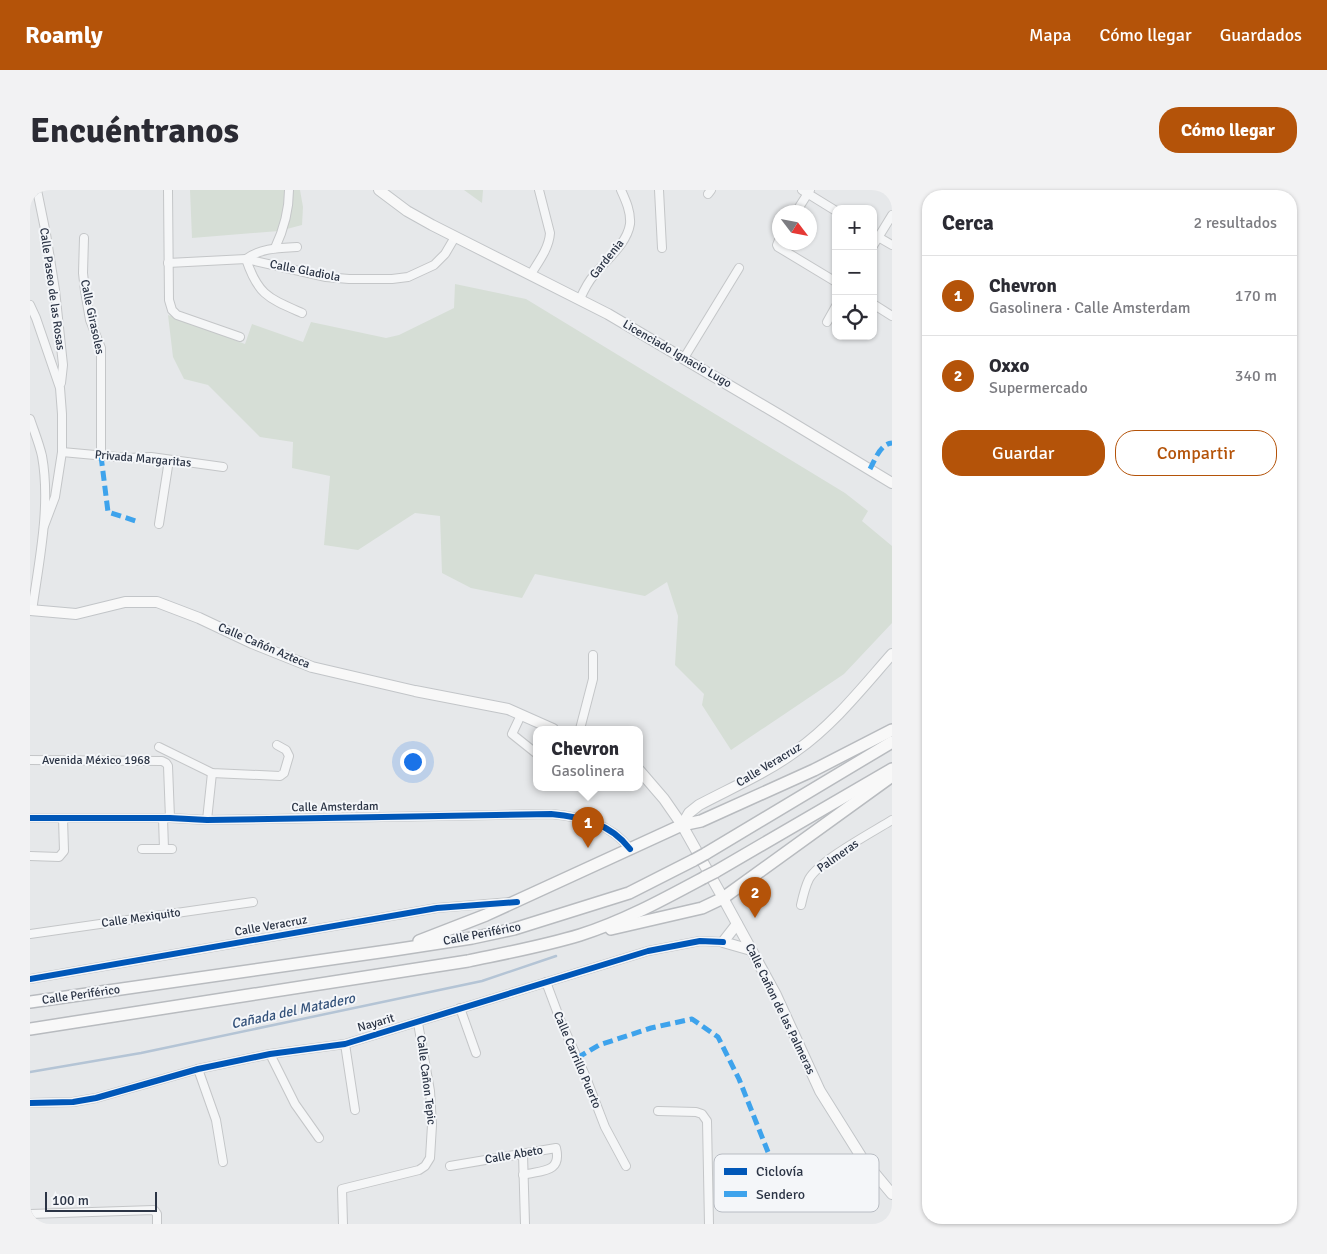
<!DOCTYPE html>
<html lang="es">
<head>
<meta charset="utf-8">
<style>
  :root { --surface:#fff; --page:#f2f2f3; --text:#2b2b33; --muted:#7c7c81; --line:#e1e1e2; --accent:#b45309 }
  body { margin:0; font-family:Signika,sans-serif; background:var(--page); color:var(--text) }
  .controls { position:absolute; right:15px; top:15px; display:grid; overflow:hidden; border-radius:10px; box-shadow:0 1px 4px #0004 }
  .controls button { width:45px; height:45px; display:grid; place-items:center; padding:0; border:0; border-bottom:1px solid var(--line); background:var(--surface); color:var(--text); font:25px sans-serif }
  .compass { position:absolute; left:742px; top:15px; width:45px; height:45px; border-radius:50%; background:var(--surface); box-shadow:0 1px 4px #0004; rotate:122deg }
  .scale { position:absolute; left:15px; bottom:12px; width:112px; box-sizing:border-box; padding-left:5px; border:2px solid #2b3445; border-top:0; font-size:14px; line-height:18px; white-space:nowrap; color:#2b3445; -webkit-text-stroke:4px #f4f6f9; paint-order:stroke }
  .you { position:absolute; left:382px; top:571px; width:18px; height:18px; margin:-12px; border:4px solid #fff; border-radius:50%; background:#1a73e8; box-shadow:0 0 0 8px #1a73e833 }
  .badge { display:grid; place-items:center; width:32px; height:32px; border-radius:50%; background:var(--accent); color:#fff; font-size:16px; font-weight:700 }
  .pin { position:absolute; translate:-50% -41px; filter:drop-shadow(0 1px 2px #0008) }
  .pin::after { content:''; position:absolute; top:26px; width:18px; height:15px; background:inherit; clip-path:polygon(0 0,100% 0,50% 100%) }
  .popup { position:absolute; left:503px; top:536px; width:110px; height:65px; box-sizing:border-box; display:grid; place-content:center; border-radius:10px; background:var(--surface); filter:drop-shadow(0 1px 4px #0005); font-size:16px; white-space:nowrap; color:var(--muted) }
  .popup b { font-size:19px; color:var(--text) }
  .popup::after { content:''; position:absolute; left:50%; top:100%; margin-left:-10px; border:10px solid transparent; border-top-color:var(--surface) }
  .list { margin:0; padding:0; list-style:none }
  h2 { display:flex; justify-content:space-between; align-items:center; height:65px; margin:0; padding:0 20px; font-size:21px }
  h2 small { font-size:16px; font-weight:400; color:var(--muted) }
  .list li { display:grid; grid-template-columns:32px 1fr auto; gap:15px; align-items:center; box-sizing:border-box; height:80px; padding:0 20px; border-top:1px solid var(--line) }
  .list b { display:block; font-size:19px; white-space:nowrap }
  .list p { margin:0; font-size:16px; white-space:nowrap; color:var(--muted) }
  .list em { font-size:16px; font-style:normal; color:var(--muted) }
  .actions { display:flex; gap:10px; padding:15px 20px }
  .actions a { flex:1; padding:11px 0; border:1px solid var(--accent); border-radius:20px; text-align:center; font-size:18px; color:var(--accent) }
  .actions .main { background:var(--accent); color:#fff }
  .icon { flex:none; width:28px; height:28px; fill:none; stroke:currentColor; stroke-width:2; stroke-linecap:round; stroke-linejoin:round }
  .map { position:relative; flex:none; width:862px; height:1034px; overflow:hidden; border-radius:20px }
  header { display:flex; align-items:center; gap:30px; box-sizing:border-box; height:70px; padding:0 25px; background:var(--accent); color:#fff }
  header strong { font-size:24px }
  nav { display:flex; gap:28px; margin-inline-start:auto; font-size:18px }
  .intro { display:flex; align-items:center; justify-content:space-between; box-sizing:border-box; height:120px; padding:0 30px }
  h1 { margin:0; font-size:35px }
  .button { padding:12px 22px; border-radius:20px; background:var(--accent); color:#fff; font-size:18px; font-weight:700 }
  main { display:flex; gap:30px; padding:0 30px }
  aside { flex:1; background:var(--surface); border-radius:20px; box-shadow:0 1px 4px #0004 }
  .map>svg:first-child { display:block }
  .green { fill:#d6ded6 }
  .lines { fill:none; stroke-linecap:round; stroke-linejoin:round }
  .stream { stroke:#b4c4d5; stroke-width:2.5 }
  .minor-casing { stroke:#c4c6c8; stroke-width:10 }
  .major-casing { stroke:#c2c5c8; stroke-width:12 }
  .highway-casing { stroke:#b8bbbf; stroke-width:14 }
  .minor { stroke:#f5f6f7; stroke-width:8 }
  .major { stroke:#f8f8f8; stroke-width:10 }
  .highway { stroke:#f8f8f8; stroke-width:11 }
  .highway-bridge-casing { stroke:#b8bbbf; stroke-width:14; stroke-linecap:butt }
  .highway-bridge { stroke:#f8f8f8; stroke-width:11 }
  .quiet { stroke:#3ea3ec; stroke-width:5; stroke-dasharray:10 5; stroke-linecap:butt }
  .cycleway-casing { stroke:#f4f6f9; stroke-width:9 }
  .cycleway { stroke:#0057b8; stroke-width:6 }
  .labels { text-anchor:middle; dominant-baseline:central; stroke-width:4; stroke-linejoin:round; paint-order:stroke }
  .street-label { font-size:12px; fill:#2b3445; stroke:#f4f6f9 }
  .water-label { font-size:14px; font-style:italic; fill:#34527a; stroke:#f4f6f9 }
  .key { fill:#f4f6f9; stroke:#b8bcc3; stroke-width:1 }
  .key-label { font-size:14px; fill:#2b3445 }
</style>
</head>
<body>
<header>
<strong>Roamly</strong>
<nav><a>Mapa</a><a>Cómo llegar</a><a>Guardados</a></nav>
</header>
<div class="intro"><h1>Encuéntranos</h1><a class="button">Cómo llegar</a></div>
<main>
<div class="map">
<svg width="862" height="1034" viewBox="0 0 862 1034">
  <rect width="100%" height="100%" fill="#e6e8ea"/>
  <!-- green -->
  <g class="green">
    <polygon points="160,0 270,0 273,17 272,35 249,41 162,48"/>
    <polygon points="434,0 453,0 452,13"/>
    <polygon points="425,94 496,109 815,303 838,321 832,331 862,356 862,433 814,484 701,560 672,515 674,504 645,475 648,426 637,392 615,406 505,384 492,408 441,398 412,383 410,326 385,323 328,360 294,355 300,286 262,278 263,252 230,247 178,195 154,189 143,167 138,125 215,154 222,134 273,152 281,132 356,148 369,145 424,118"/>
  </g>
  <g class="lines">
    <!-- stream -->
    <polyline class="stream" points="0,882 111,863 452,791 526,766"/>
    <defs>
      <g id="minor">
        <polyline points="7,0 16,44 25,100 33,175 31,193"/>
        <polyline points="138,0 139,110 142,120 147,125 210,147"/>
        <polyline points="629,0 632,58"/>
        <polyline points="772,0 806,21"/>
        <polyline points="678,4 681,0"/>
        <polyline points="766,22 780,0"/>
        <polyline points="843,44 862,55"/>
        <polyline points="54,48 53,83 55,101 60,130 71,158 71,266"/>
        <polyline points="749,50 747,55 748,57 806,92"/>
        <polyline points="843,56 862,25"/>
        <path d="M267,57C249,58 231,58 216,69C228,105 238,108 272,123"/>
        <path d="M245,58C253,41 259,19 259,0"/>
        <polyline points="138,73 216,69 296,87 319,89 362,89 378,87 404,75 415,64 425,47"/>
        <path d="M501,84C509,71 519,58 520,43L509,0"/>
        <path d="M550,109C554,100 558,92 564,85C576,70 597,54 600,34C601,22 596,11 591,0"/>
        <polyline points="843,114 862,126"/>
        <polyline points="0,115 6,128 30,198 32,224 32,262 25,307 14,336"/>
        <polyline points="797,132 806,116"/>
        <polyline points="654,168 709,78"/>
        <path d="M0,229C4,241 9,253 12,266C21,316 9,371 2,421"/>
        <polyline points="32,262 98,268 121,267 193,277"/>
        <polyline points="129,334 139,270"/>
        <polyline points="491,525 482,544 507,564"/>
        <polyline points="550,539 563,489 563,465"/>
        <polyline points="129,557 182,583 250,586 254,583 259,566 256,560 247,555"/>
        <polyline points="0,570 132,571 136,573 138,576 140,628"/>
        <path d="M0,628H140L177,630L521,624C552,627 580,633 600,659"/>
        <polyline points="133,628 134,659"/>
        <polyline points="177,630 182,583"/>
        <polyline points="112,659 142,659"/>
        <polyline points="0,666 29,667 34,661 33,628"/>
        <path d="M771,715C773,706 775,697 779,689C790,670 841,643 862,630"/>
        <polyline points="0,744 223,712"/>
        <polyline points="0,789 407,718 480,712"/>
        <polyline points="516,792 531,832 555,885 575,937 596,976"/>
        <polyline points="430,818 446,863"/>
        <polyline points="315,854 325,920"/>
        <polyline points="240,864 265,914 289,948"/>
        <polyline points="168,879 186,930 193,972"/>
        <polyline points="0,913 43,912 66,908 168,879 240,864 315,854 618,761 670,751 693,752"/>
        <polyline points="628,921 666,922 672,924 677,931 679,1034"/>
        <polyline points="493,964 495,1034"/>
        <path d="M420,976L526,958C532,983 512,980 493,985"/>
        <polyline points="0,1024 124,1020 127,1024 127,1034"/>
        <polyline points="313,1034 312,999 389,980 395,976 400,968 402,935 400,901 388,833"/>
      </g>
      <g id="major">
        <polyline points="349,0 377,21 402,35 578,124 751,226 862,293"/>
        <polyline points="0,420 46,424 95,412 127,412 169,428 222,453 282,477 385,501 478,519 523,539"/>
        <polyline points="609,580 634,609 652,635 693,708 746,805 790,901 832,968 862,1004"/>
        <path d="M652,635L659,623L669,615C701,598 736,583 766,561C803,535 832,498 862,464"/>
        <polyline points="707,734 693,752 721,760"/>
      </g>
      <g id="highway">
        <polyline points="675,664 862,552"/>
        <polyline points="685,682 862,579"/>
        <polyline points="581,739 672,718 693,708 862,586"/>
        <polyline points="389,751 456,725 652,635 671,631 784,580 862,540"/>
        <polyline points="0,812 364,760 442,748 484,739 599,703 664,670"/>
        <path d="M0,839L438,771C476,763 514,756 550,745C594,731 634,709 675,687"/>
      </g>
    </defs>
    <!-- minor casing -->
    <use href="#minor" class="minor-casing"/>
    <!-- major casing -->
    <use href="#major" class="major-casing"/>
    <!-- highway casing -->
    <use href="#highway" class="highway-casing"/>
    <!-- minor -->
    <use href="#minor" class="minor"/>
    <!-- major -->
    <use href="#major" class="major"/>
    <!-- highway -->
    <use href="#highway" class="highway"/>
    <defs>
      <g id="highway-bridge">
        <polyline points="664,670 675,664"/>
        <polyline points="675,687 685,682"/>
      </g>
    </defs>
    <!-- highway-bridge casing -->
    <use href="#highway-bridge" class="highway-bridge-casing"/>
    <!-- highway-bridge -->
    <use href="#highway-bridge" class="highway-bridge"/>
    <!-- quiet -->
    <g class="quiet">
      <polyline points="71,266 78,322 109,332"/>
      <path d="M840,279C845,270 850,254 862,253"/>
      <polyline points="547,868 569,855 621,838 662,829 688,847 709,889 738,962"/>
    </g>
    <defs>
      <g id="cycleway">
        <path d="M0,628H140L177,630L521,624C552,627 580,633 600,659"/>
        <polyline points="0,789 407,718 487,712"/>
        <polyline points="0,913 43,912 66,908 168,879 240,864 315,854 618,761 670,751 693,752"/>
      </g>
    </defs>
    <!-- cycleway casing -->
    <use href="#cycleway" class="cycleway-casing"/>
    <!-- cycleway -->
    <use href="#cycleway" class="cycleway"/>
  </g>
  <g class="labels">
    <!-- street labels -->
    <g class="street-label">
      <text transform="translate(577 69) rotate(-51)">Gardenia</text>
      <text transform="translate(275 81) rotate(11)">Calle Gladiola</text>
      <text transform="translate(22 99) rotate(82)">Calle Paseo de las Rosas</text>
      <text transform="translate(62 127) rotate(78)">Calle Girasoles</text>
      <text transform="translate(647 164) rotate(30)">Licenciado Ignacio Lugo</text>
      <text transform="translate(113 269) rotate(5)">Privada Margaritas</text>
      <text transform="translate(234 456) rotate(23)">Calle Cañón Azteca</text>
      <text x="66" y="570">Avenida México 1968</text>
      <text transform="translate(739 575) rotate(-31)">Calle Veracruz</text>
      <text transform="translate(305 617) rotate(-1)">Calle Amsterdam</text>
      <text transform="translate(808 666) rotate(-35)">Palmeras</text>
      <text transform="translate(111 728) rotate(-8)">Calle Mexiquito</text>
      <text transform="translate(241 736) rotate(-10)">Calle Veracruz</text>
      <text transform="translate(452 744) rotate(-11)">Calle Periférico</text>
      <text transform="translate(51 805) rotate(-8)">Calle Periférico</text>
      <text transform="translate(750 819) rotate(64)">Calle Cañon de las Palmeras</text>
      <text transform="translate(346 833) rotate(-16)">Nayarit</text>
      <text transform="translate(547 870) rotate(67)">Calle Carrillo Puerto</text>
      <text transform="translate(396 890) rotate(83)">Calle Cañon Tepic</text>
      <text transform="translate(484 965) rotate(-10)">Calle Abeto</text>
    </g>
    <!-- water labels -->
    <g class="water-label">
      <text transform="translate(263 821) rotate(-12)">Cañada del Matadero</text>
    </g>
  </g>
  <!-- legend -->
  <rect x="684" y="964" width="165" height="58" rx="8" class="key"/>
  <rect x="694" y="978" width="23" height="7" fill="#0057b8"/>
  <rect x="694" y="1001" width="23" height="6" fill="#3ea3ec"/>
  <g class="key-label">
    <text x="726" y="986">Ciclovía</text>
    <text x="726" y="1009">Sendero</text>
  </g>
</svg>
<div class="controls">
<button>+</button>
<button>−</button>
<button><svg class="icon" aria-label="locate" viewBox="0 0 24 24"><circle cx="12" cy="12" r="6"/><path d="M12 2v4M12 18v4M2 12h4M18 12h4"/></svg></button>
</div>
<svg class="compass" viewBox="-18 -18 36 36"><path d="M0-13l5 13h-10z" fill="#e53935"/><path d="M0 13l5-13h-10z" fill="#7c7c81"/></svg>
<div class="scale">100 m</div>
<div class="you"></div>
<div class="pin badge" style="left:558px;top:658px">1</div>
<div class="popup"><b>Chevron</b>Gasolinera</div>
<div class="pin badge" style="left:725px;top:728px">2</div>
</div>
<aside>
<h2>Cerca<small>2 resultados</small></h2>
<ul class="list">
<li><span class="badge">1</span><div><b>Chevron</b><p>Gasolinera · Calle Amsterdam</p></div><em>170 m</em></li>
<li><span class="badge">2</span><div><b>Oxxo</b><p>Supermercado</p></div><em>340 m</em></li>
</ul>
<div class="actions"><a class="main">Guardar</a><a>Compartir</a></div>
</aside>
</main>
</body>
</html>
